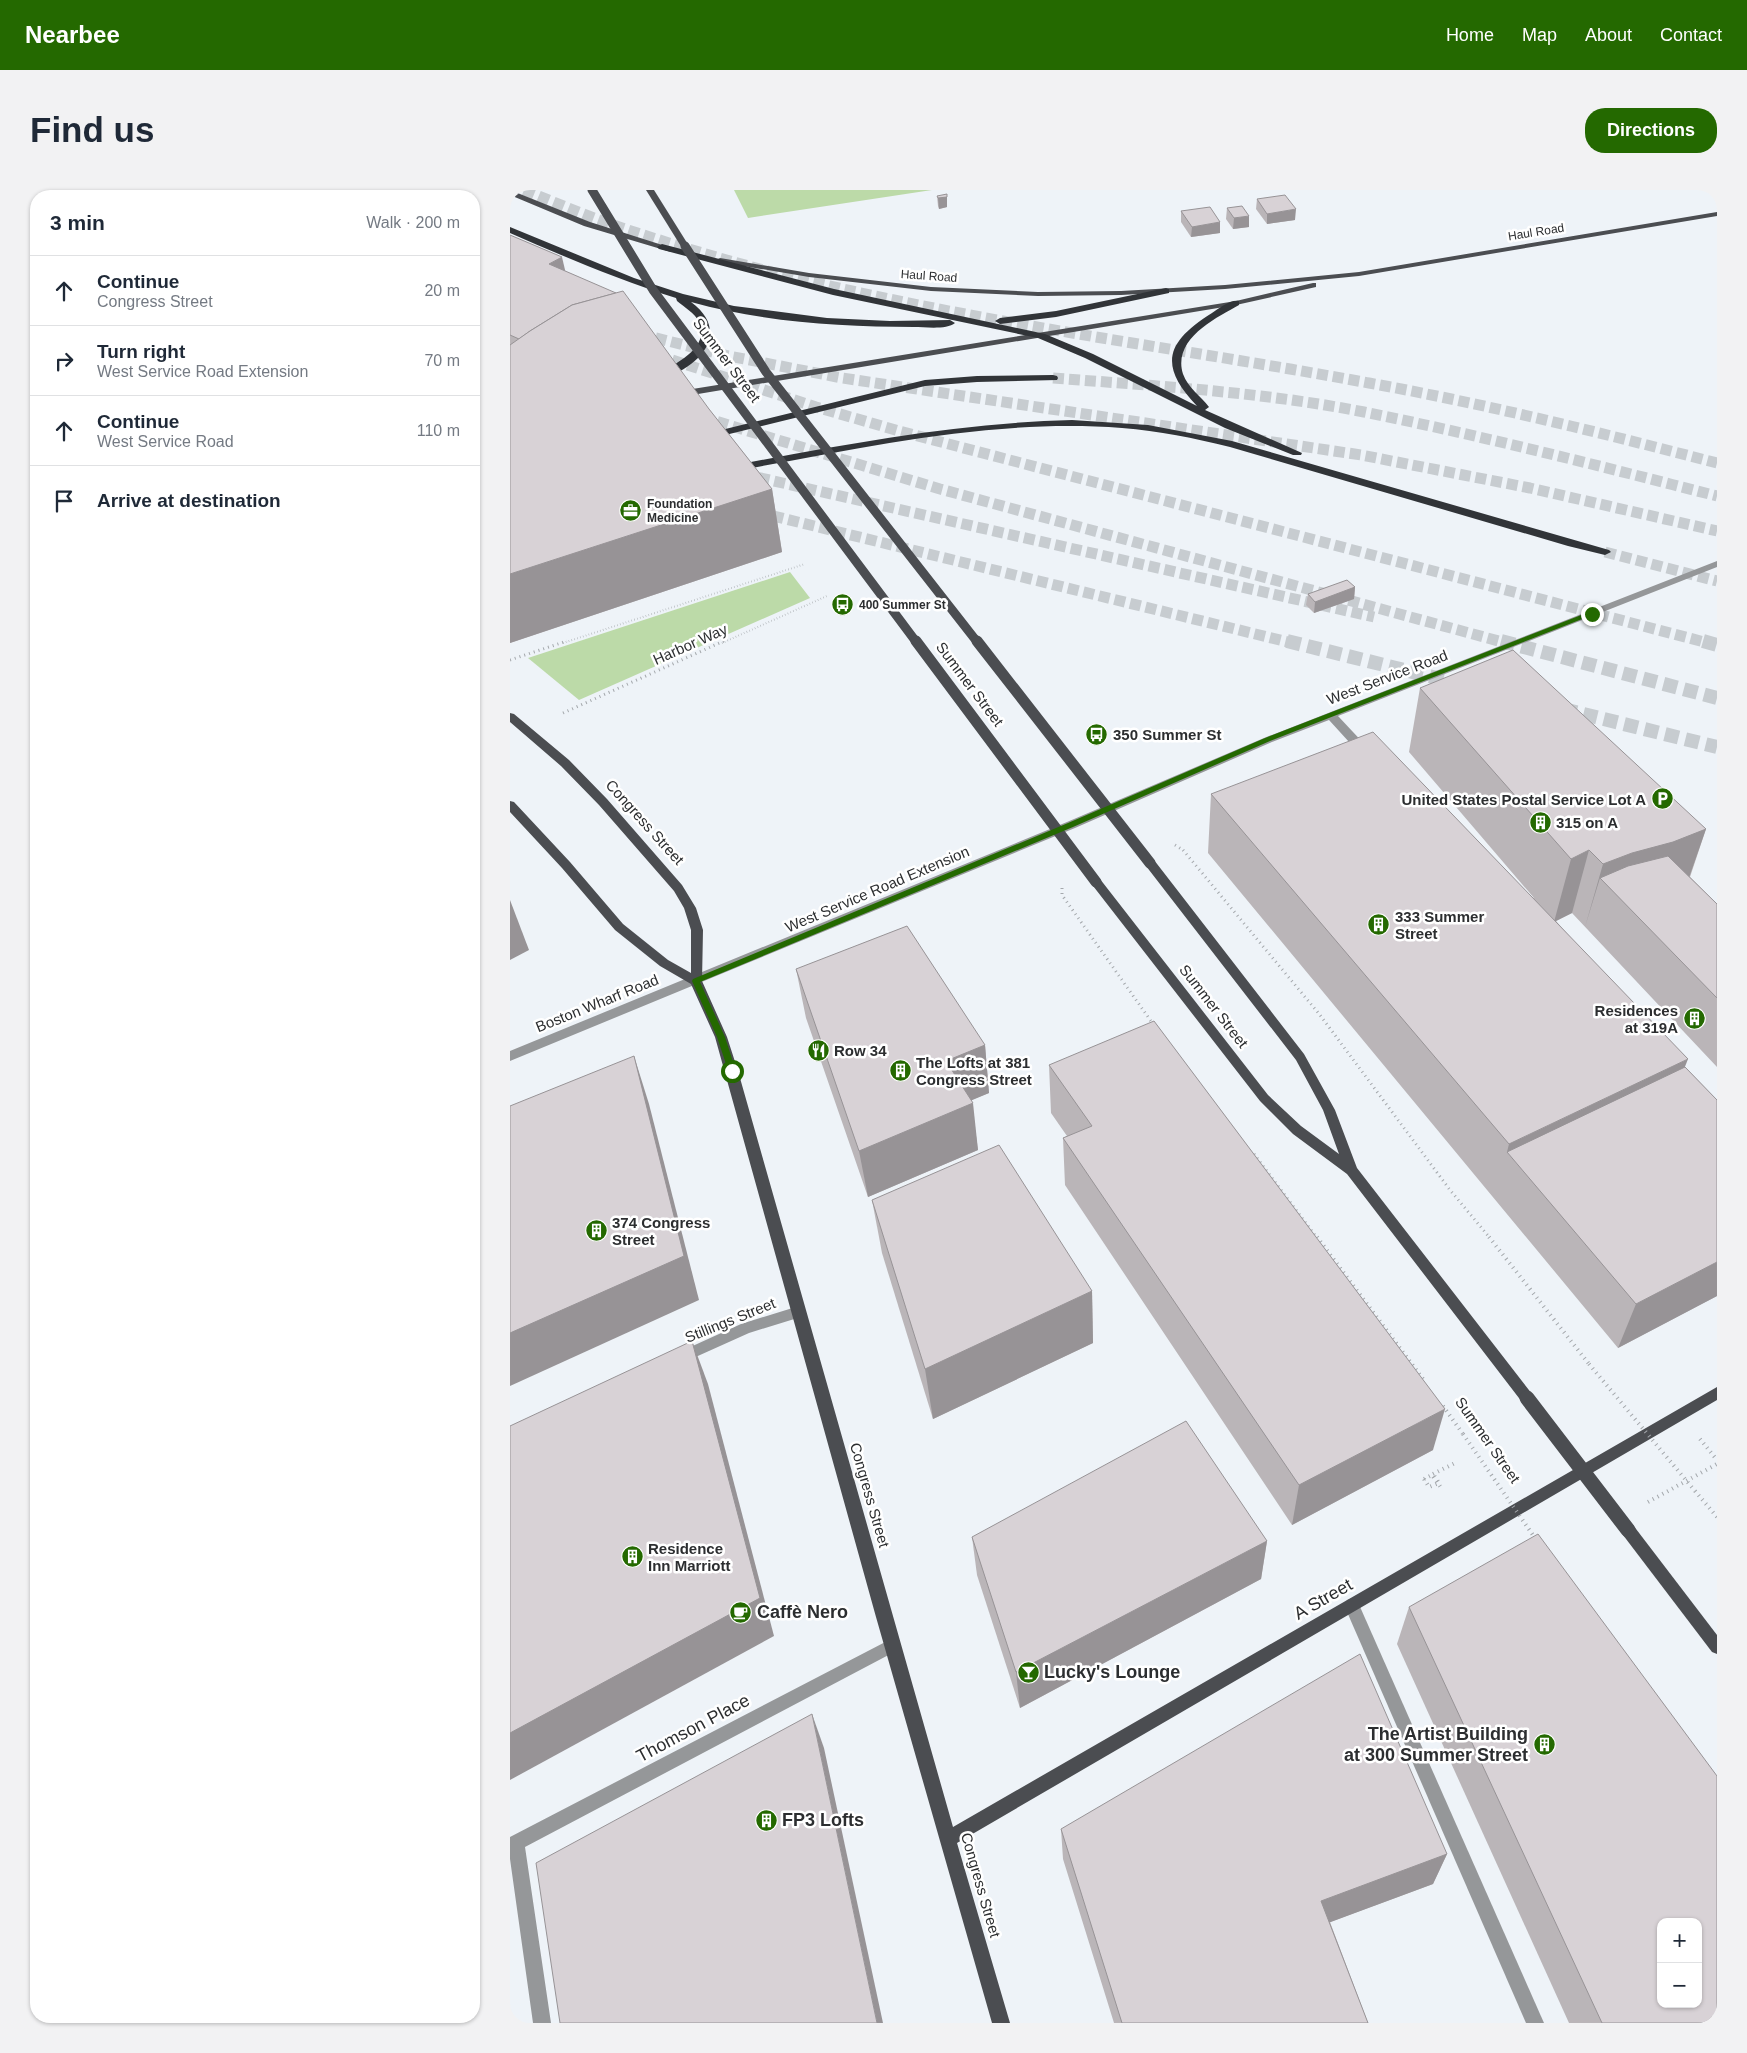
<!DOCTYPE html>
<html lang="en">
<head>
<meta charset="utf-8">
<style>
  :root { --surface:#fff; --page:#f2f2f3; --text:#1f2937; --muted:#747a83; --line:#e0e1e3; --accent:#246900 }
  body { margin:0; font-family:Helvetica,sans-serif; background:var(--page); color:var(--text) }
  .controls { position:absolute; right:15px; bottom:15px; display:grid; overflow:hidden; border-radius:10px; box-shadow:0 1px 4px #0004 }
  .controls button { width:45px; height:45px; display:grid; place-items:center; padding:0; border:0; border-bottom:1px solid var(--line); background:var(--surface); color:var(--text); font:25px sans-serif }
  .stop { position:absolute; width:15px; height:15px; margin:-11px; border:4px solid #246900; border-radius:50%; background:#fff }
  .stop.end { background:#246900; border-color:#fff; box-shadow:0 1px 5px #0008 }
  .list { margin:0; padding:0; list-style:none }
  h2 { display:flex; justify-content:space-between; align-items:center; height:65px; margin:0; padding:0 20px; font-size:21px }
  h2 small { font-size:16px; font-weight:400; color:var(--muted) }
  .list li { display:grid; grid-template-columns:32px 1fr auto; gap:15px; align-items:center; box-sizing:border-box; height:70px; padding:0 20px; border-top:1px solid var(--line) }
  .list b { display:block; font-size:19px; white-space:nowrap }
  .list p { margin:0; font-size:16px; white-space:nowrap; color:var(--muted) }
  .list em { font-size:16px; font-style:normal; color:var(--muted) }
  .icon { flex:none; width:28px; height:28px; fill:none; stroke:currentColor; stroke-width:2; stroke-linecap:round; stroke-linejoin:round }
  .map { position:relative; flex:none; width:1207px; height:1833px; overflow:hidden; border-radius:20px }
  header { display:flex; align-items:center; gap:30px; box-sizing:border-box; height:70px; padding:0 25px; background:var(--accent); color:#fff }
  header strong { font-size:24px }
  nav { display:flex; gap:28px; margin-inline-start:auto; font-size:18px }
  .intro { display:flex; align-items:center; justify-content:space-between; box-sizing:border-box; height:120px; padding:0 30px }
  h1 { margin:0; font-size:35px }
  .button { padding:12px 22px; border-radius:20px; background:var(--accent); color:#fff; font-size:18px; font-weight:700 }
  main { display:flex; gap:30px; padding:0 30px }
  aside { flex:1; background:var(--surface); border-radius:20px; box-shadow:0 1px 4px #0004 }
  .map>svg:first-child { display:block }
  .green { fill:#bcdaa8 }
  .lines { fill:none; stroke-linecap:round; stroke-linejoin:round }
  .highway-tunnel-far1 { stroke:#c7ccd0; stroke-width:11; stroke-dasharray:11 5; stroke-linecap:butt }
  .highway-tunnel { stroke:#c7ccd0; stroke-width:14; stroke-dasharray:14 7; stroke-linecap:butt }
  .path-far2 { stroke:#a4a8ac; stroke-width:2; stroke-dasharray:0.5 2.5; stroke-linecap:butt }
  .path-far1 { stroke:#a4a8ac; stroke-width:3; stroke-dasharray:1 4; stroke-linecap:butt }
  .path { stroke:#a4a8ac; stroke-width:4; stroke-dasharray:1 4.5; stroke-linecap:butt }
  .minor { fill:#959799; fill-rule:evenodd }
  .major { fill:#4b4d51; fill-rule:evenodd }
  .highway { fill:#313438; fill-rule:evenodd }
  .path-bridge-far1 { stroke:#a4a8ac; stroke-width:3; stroke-dasharray:1 4; stroke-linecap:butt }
  .path-bridge { stroke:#a4a8ac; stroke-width:4; stroke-dasharray:1 4.5; stroke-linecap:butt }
  .major-bridge-far2 { stroke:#4b4d51; stroke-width:9 }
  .major-bridge-far1 { stroke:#4b4d51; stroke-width:11 }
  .major-bridge { stroke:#4b4d51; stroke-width:15 }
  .wall { fill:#bab5b8 }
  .shaded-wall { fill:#979396 }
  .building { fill:#d8d2d6; stroke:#979396; fill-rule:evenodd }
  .route { fill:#246900 }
  .labels { text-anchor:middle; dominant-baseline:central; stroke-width:5; stroke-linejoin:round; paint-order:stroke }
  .far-street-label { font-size:12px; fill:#2c2e30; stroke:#fff }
  .far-poi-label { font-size:12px; font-weight:bold; fill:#2c2e30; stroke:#fff; text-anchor:start }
  .street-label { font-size:15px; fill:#2c2e30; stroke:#fff }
  .poi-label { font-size:15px; font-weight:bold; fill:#2c2e30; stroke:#fff; text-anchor:start }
  .near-street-label { font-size:18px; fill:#2c2e30; stroke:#fff }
  .near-poi-label { font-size:18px; font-weight:bold; fill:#2c2e30; stroke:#fff; text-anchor:start }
</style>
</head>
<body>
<header>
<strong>Nearbee</strong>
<nav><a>Home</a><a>Map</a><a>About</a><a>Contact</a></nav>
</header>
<div class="intro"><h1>Find us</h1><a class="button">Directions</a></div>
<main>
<aside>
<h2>3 min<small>Walk · 200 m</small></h2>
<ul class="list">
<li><svg class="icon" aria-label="ahead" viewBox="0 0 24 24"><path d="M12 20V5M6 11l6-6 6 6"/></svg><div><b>Continue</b><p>Congress Street</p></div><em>20 m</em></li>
<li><svg class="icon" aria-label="right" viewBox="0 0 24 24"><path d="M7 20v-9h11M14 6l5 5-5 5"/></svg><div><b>Turn right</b><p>West Service Road Extension</p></div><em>70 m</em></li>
<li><svg class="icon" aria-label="ahead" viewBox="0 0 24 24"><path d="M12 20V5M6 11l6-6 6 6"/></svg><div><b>Continue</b><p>West Service Road</p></div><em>110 m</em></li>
<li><svg class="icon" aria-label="arrive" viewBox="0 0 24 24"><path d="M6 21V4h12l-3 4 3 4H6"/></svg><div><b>Arrive at destination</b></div></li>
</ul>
</aside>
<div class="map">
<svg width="1207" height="1833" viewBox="0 0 1207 1833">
  <rect width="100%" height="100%" fill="#eef3f8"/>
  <!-- green -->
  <g class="green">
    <polygon points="224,0 422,0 238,28"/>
    <polygon points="280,382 300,408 69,510 18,468"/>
  </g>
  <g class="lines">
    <!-- highway-tunnel-far1 -->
    <g class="highway-tunnel-far1">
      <path d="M14,0C46,13 79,27 112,38C176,59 241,78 307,93C489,136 675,159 859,193C976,214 1092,243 1207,273"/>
      <polyline points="130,144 214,165 332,188 851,265 1020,298 1207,341"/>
      <polyline points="147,165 306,217 389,241 1198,453"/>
      <path d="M543,188C647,196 752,202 854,222C973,246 1090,276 1207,306"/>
      <polyline points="192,227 430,299 996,453"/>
      <polyline points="233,284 864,427"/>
      <polyline points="247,322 782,453"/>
      <polyline points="1095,362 1207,391"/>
    </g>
    <!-- highway-tunnel -->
    <g class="highway-tunnel">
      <polyline points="777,451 951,494"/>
      <polyline points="991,451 1207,508"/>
      <polyline points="1193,451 1207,455"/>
      <polyline points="1053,519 1207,557"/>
    </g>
    <!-- path-far2 -->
    <g class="path-far2">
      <polyline points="53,453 295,374"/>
      <polyline points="212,453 317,406"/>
    </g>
    <!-- path-far1 -->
    <g class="path-far1">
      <polyline points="0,470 57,451"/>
      <polyline points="53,523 214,451"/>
      <polyline points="673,660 810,825 940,1000 980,1048"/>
      <polyline points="552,698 552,705 643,834"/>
      <polyline points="744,964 807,1048"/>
    </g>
    <!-- path -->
    <g class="path">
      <polyline points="807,1047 913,1189"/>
      <polyline points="979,1047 1079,1174"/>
      <polyline points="933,1216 953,1244"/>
      <polyline points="1190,1249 1207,1270"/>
      <polyline points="923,1284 947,1272"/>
      <polyline points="914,1289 922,1285 932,1299"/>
      <polyline points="1185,1301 1207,1327"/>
      <polyline points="1138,1312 1207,1274"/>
    </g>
    <!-- minor -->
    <g class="minor">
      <polygon points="1207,371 1207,377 828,526 858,558 859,561 858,564 850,564 819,530 762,552 565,638 0,871 0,861 557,632 754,548"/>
      <polygon points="289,1116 294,1118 296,1122 294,1126 239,1143 170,1174 165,1172 163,1168 165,1164 231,1134"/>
      <polygon points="842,1408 847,1410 1034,1833 1016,1833 834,1415 837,1410"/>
      <polygon points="383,1448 388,1450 391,1455 388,1460 15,1657 41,1833 23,1833 0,1669 0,1647"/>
    </g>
    <!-- major -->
    <g class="major">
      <polygon points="0,0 80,32 168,60 161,62 74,36 0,5"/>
      <polygon points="136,0 144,0 179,56 178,58 172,58"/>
      <polygon points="1207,22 1207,26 849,86 715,99 611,105 528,106 421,101 299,87 210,72 206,70 210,68 299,83 421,97 528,102 611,101 715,95 849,82"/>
      <polygon points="803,93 806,93 806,97 726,115 170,207 166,204 170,201 726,111"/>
      <polygon points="0,523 4,524 59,570 97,609 172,695 186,718 193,740 192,791 217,847 228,881 443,1637 1207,1197 1207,1210 447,1653 500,1833 482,1833 366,1427 205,847 181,794 150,776 105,740 52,678 0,622 0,611 4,612 60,672 113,734 158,770 181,783 181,740 174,718 164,701 89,615 51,576 0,532"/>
      <polygon points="640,669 644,670 794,864 825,920 847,978 1022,1204 1024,1208 1022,1212 1017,1214 1012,1212 837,984 783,944 750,911 580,692 582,689 590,689 758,905 791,936 829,964 813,920 786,870 636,676 634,673"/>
      <polygon points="1118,1333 1123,1335 1207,1445 1207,1464 1202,1462 1113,1345 1111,1340 1113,1335"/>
    </g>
    <!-- highway -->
    <g class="highway">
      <path d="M0,37L124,88L173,104L224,116L317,128L380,131L440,130L445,133C437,140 415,137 404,137C329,137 253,132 181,112C223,143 188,179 150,189L146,188L145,186L146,184C164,175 201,158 189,132C185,123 174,117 167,111L166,108C109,90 55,67 0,43Z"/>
      <path d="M152,54L324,99L535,144L583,164L687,216C648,175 656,152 702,123C709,118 721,109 729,111V115C706,128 662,149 673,184C678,198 691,206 699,217L695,220L792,263L791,265H783L715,238L575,168L528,148L323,105L149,59L147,57Z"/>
      <polygon points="656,98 659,99 659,103 546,127 490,134 485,131 490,128 546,121"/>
      <polygon points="543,185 547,186 548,188 547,190 467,192 415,196 199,249 194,246 195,244 415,190 467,186"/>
      <path d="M562,230L638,235L722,251L1099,360L1101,362L1095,365L1058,356L720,257C684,248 649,241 612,238C482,228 352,258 225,281L220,278L225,275C337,254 447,233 562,230Z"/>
    </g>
    <!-- path-bridge-far1 -->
    <polyline class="path-bridge-far1" points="665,655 673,660"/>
    <!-- path-bridge -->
    <g class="path-bridge">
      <polyline points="1079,1174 1185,1301"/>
      <polyline points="953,1244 1025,1348"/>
      <polyline points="914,1289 919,1297 929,1293 923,1284"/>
    </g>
    <!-- major-bridge-far2 -->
    <g class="major-bridge-far2">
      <polyline points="82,0 143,100 407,453"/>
      <polyline points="175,56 256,182 468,453"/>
    </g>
    <!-- major-bridge-far1 -->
    <g class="major-bridge-far1">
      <polyline points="406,451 586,692"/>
      <polyline points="467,451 640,673"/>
    </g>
    <!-- major-bridge -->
    <polyline class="major-bridge" points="1017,1208 1118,1340"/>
  </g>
  <!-- wall -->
  <g class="wall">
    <polygon points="427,6 437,17 429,19 428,16"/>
    <polygon points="747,9 785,30 757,34 746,19"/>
    <polygon points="717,18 739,37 723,39 716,29"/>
    <polygon points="671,21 710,43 681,47 671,32"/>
    <polygon points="0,45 55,81 199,219 262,299 272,362 0,453"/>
    <polygon points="845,397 844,409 804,423 796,415 798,404"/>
    <polygon points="910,498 1196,639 1180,687 1207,714 1207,877 1062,723 1046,731 1175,877 1207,910 1207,1106 1108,1158 698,663 701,604 1024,708 899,562"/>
    <polygon points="286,779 475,855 479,903 461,910 468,960 358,1007 296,828"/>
    <polygon points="539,875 923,1260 782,1335 555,995 553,948 557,946 541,923"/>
    <polygon points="362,1010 582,1101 583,1153 423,1229 372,1063"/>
    <polygon points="462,1347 757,1351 751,1389 510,1518 467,1385"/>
    <polygon points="899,1417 1207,1833 1059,1833 887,1454"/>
    <polygon points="551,1639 937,1664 923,1694 820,1732 858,1833 604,1833 553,1669"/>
  </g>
  <!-- shaded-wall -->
  <g class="shaded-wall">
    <polygon points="437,4 437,17 429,19 428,8"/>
    <polygon points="786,19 785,30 757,34 757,24"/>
    <polygon points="739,26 739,37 723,39 724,28"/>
    <polygon points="710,32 710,43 681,47 682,37"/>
    <polygon points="52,67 59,97 39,74"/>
    <polygon points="262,299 272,362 0,453 0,384"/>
    <polygon points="845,397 844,409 804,423 805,412"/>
    <polygon points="1196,639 1174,702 1090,688 1075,737 1093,674 1122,663"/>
    <polygon points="1079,660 1062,723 1044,732 1061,669"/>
    <polygon points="0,710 19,760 0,770"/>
    <polygon points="475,855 479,903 441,919 436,871"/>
    <polygon points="124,866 139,914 189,1110 0,1196 0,1143"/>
    <polygon points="1178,869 1156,925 997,962 999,954"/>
    <polygon points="463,913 468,960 358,1007 349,961"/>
    <polygon points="1207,1072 1207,1106 1108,1158 1126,1114"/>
    <polygon points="582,1101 583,1153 423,1229 415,1179"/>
    <polygon points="182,1151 198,1194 264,1446 0,1590 0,1543"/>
    <polygon points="935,1219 923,1260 782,1335 789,1295"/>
    <polygon points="757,1351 751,1389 510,1518 506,1482"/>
    <polygon points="302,1524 314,1558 373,1833 367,1833"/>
    <polygon points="937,1664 923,1694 802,1739 811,1711"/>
  </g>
  <!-- building -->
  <g class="building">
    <polygon points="437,4 437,7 428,8 427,6"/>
    <polygon points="775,5 786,19 757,24 747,9"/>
    <polygon points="732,16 739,26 724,28 717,18"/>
    <polygon points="700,17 710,32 682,37 671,21"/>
    <polygon points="0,45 52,67 39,74 106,103 62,115 20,141 9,149 0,145"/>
    <polygon points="113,101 199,219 262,299 0,384 0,155 20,141 62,115"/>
    <polygon points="837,390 845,397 805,412 798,404"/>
    <polygon points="1003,460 1196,639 1163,652 1122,663 1093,674 1079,660 1061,669 910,498"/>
    <polygon points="863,542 1178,869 999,954 701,604"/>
    <polygon points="1158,666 1207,714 1207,808 1090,688 1118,676"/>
    <polygon points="397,736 475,855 436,871 463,913 349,961 286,779"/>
    <polygon points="644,831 935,1219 789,1295 553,948 582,936 539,875"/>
    <polygon points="124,866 174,1066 0,1143 0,916"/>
    <polygon points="1175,877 1207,910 1207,1072 1126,1114 997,962"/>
    <polygon points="489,955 582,1101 415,1179 362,1010"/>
    <polygon points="182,1151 250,1408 0,1543 0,1236"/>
    <polygon points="676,1231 757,1351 506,1482 462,1347"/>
    <path d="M1028,1344L1207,1586V1831L1204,1833H1092L899,1417ZM1151,1732H1188V1814H1151Z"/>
    <polygon points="850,1464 937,1664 811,1711 858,1833 612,1833 551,1639"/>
    <polygon points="302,1524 367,1833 50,1833 26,1673"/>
  </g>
  <!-- route -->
  <polygon class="route" points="1079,422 1085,424 760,551 563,637 190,792 215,847 226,881 222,884 219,883 207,847 182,791 183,789 558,633 755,548"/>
  <!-- icons -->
  <defs>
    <symbol id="office-disc" viewBox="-11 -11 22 22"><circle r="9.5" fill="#246900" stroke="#fff"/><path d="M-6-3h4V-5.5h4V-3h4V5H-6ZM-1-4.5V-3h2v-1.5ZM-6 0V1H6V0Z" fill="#fff"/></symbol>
    <symbol id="bus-disc" viewBox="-11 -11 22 22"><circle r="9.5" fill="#246900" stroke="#fff"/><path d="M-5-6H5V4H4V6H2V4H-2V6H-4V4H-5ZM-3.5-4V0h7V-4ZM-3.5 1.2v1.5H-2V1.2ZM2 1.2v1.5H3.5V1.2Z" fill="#fff"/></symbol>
    <symbol id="parking-disc" viewBox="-11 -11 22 22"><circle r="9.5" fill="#246900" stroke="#fff"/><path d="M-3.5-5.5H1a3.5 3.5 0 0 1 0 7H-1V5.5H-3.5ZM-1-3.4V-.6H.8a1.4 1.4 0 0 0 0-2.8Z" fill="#fff"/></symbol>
    <symbol id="building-disc" viewBox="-11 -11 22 22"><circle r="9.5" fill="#246900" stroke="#fff"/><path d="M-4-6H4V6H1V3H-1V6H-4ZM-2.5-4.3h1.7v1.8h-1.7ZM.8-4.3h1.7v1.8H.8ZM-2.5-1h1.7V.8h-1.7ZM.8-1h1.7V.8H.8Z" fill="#fff"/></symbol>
    <symbol id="restaurant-disc" viewBox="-11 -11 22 22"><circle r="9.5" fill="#246900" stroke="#fff"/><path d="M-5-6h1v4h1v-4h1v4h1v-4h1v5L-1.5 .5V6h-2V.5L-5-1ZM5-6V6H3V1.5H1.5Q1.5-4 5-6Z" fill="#fff"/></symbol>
    <symbol id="cafe-disc" viewBox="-11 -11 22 22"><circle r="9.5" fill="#246900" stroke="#fff"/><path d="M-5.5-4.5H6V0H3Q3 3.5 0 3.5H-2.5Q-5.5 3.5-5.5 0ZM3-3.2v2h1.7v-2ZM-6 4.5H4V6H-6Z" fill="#fff"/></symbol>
    <symbol id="bar-disc" viewBox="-11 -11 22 22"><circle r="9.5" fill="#246900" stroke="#fff"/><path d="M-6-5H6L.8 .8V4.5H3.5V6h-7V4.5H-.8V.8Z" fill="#fff"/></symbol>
  </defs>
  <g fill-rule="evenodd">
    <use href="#office-disc" x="108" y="308" width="25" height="25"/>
    <use href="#bus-disc" x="320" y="402" width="25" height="25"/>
    <use href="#bus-disc" x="574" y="532" width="25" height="25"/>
    <use href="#parking-disc" x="1140" y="596" width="25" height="25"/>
    <use href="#building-disc" x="1018" y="620" width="25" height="25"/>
    <use href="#building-disc" x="856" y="722" width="25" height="25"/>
    <use href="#building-disc" x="1172" y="816" width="25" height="25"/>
    <use href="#restaurant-disc" x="296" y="848" width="25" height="25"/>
    <use href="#building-disc" x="378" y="868" width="25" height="25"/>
    <use href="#building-disc" x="74" y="1028" width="25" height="25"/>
    <use href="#building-disc" x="110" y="1354" width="25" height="25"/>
    <use href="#cafe-disc" x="218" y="1410" width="25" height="25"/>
    <use href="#bar-disc" x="506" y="1470" width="25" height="25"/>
    <use href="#building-disc" x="1022" y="1542" width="25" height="25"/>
    <use href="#building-disc" x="244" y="1618" width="25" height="25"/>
  </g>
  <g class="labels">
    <!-- far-street labels -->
    <g class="far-street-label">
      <text transform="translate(1026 42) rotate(-9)">Haul Road</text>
      <text transform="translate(419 86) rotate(4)">Haul Road</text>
    </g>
    <!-- far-poi labels -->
    <g class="far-poi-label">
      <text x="137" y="314">Foundation<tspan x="137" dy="14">Medicine</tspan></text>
      <text x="349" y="415">400 Summer St</text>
    </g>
    <!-- street labels -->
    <g class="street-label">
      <text transform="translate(217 170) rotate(53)">Summer Street</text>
      <text transform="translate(180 454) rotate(-24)">Harbor Way</text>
      <text transform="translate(877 487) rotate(-21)">West Service Road</text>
      <text transform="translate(460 494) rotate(53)">Summer Street</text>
      <text transform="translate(135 632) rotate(48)">Congress Street</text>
      <text transform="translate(367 699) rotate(-23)">West Service Road Extension</text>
      <text transform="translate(87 813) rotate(-22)">Boston Wharf Road</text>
      <text transform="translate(704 816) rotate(52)">Summer Street</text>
      <text transform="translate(220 1130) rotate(-22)">Stillings Street</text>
      <text transform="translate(978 1250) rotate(55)">Summer Street</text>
      <text transform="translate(360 1305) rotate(74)">Congress Street</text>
      <text transform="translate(471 1695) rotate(74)">Congress Street</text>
    </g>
    <!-- poi labels -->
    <g class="poi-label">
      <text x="603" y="544">350 Summer St</text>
      <text x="1136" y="609" text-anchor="end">United States Postal Service Lot A</text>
      <text x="1046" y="632">315 on A</text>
      <text x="885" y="726">333 Summer<tspan x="885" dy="17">Street</tspan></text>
      <text x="1168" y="820" text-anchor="end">Residences<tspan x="1168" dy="17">at 319A</tspan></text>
      <text x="324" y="860">Row 34</text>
      <text x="406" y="872">The Lofts at 381<tspan x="406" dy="17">Congress Street</tspan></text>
      <text x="102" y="1032">374 Congress<tspan x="102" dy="17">Street</tspan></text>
      <text x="138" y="1358">Residence<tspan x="138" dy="17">Inn Marriott</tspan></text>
    </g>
    <!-- near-street labels -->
    <g class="near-street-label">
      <text transform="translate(813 1409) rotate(-30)">A Street</text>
      <text transform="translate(183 1538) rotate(-28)">Thomson Place</text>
    </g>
    <!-- near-poi labels -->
    <g class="near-poi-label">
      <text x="247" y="1422">Caffè Nero</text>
      <text x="534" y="1482">Lucky's Lounge</text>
      <text x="1018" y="1544" text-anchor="end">The Artist Building<tspan x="1018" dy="21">at 300 Summer Street</tspan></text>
      <text x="272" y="1630">FP3 Lofts</text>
    </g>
  </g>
</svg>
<div class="controls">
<button>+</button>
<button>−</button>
</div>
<div class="stop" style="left:222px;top:881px"></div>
<div class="stop end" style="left:1082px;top:424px"></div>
</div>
</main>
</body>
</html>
